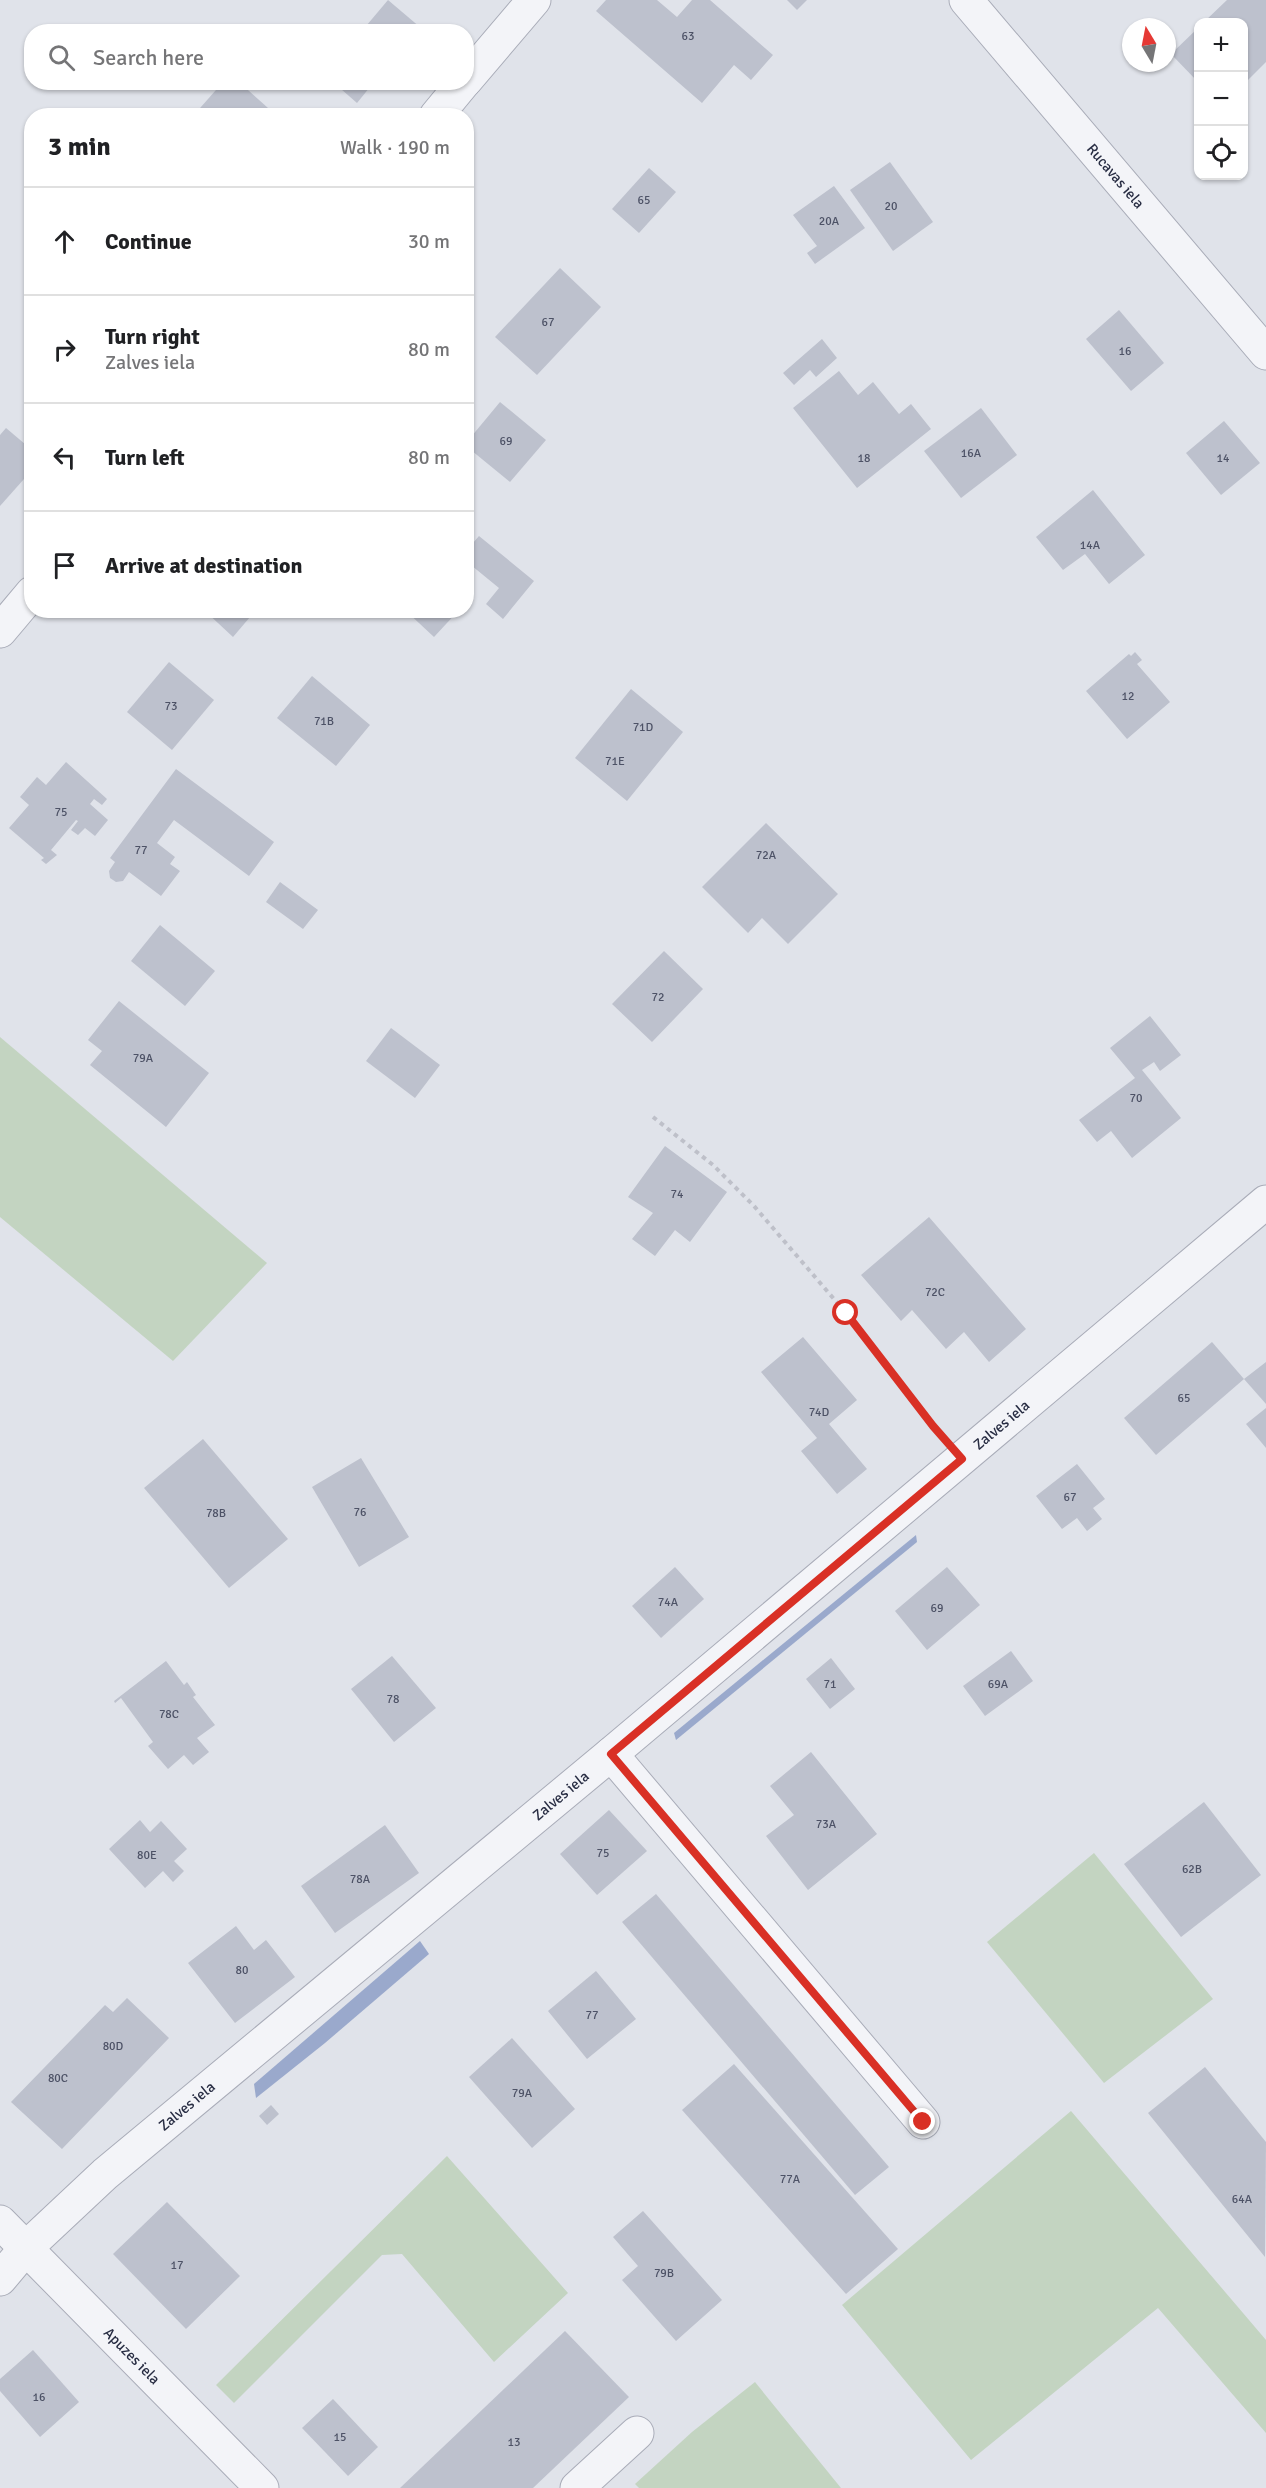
<!DOCTYPE html>
<html lang="en">
<head>
<meta charset="utf-8">
<style>
  :root { --surface:#fff; --page:#f2f2f2; --text:#202124; --muted:#757577; --line:#e0e0e0 }
  body { margin:0; font-family:Signika,sans-serif; background:var(--page); color:var(--text) }
  .controls { position:absolute; right:18px; top:18px; display:grid; overflow:hidden; border-radius:12px; box-shadow:0 2px 4px #0004 }
  .controls button { width:54px; height:54px; display:grid; place-items:center; padding:0; border:0; border-bottom:2px solid var(--line); background:var(--surface); color:var(--text); font:30px sans-serif }
  .compass { position:absolute; left:1122px; top:18px; width:54px; height:54px; border-radius:50%; background:var(--surface); box-shadow:0 2px 4px #0004; rotate:350deg }
  .stop { position:absolute; width:18px; height:18px; margin:-14px; border:4px solid #d93025; border-radius:50%; background:#fff }
  .stop.end { background:#d93025; border-color:#fff; box-shadow:0 2px 6px #0008 }
  .list { margin:0; padding:0; list-style:none }
  h2 { display:flex; justify-content:space-between; align-items:center; height:78px; margin:0; padding:0 24px; font-size:26px }
  h2 small { font-size:20px; font-weight:400; color:var(--muted) }
  .list li { display:grid; grid-template-columns:39px 1fr auto; gap:18px; align-items:center; box-sizing:border-box; height:108px; padding:0 24px; border-top:2px solid var(--line) }
  .list b { display:block; font-size:22px; white-space:nowrap }
  .list p { margin:0; font-size:20px; white-space:nowrap; color:var(--muted) }
  .list em { font-size:20px; font-style:normal; color:var(--muted) }
  .icon { flex:none; width:33px; height:33px; fill:none; stroke:currentColor; stroke-width:2; stroke-linecap:round; stroke-linejoin:round }
  .map { position:relative; flex:none; width:1266px; height:2488px; overflow:hidden }
  .search { position:absolute; background:var(--surface); box-shadow:0 2px 4px #0004; left:24px; top:24px; width:450px; height:66px; display:flex; align-items:center; gap:15px; box-sizing:border-box; padding:0 21px; border-radius:24px; color:var(--muted); font-size:22px }
  .panel { position:absolute; background:var(--surface); box-shadow:0 2px 4px #0004; left:24px; top:108px; width:450px; height:510px; border-radius:24px }
  .map>svg:first-child { display:block }
  .green { fill:#c3d4c1 }
  .water { fill:#9aa9cc }
  .building { fill:#bdc1cd }
  .lines { fill:none; stroke-linecap:round; stroke-linejoin:round }
  .minor-casing { stroke:#a9acb8; stroke-width:35 }
  .path { stroke:#bec0c9; stroke-width:4; stroke-dasharray:4.5 4.5; stroke-linecap:butt }
  .minor { stroke:#f3f4f8; stroke-width:33 }
  .route { stroke:#d93025; stroke-width:8 }
  .labels { text-anchor:middle; dominant-baseline:central; stroke-width:6; stroke-linejoin:round; paint-order:stroke }
  .number-label { font-size:12px; fill:#4d5266 }
  .street-label { font-size:15px; fill:#282d43; stroke:#f0f2f7 }
</style>
</head>
<body>
<div class="map">
<svg width="1266" height="2488" viewBox="0 0 1266 2488">
  <rect width="100%" height="100%" fill="#e0e3ea"/>
  <!-- green -->
  <g class="green">
    <polygon points="0,1037 267,1263 173,1361 0,1217"/>
    <polygon points="1094,1853 1213,1999 1104,2083 987,1942"/>
    <polygon points="1071,2111 1266,2340 1266,2433 1158,2308 971,2460 842,2305"/>
    <polygon points="447,2156 568,2293 494,2362 402,2254 382,2255 234,2403 216,2385"/>
    <polygon points="755,2382 841,2488 639,2488 635,2484 692,2432"/>
  </g>
  <!-- water -->
  <g class="water">
    <polygon points="916,1535 917,1542 676,1740 674,1733"/>
    <polygon points="420,1941 429,1954 325,2043 256,2098 254,2084"/>
  </g>
  <!-- building -->
  <g class="building">
    <polygon points="388,0 421,28 418,32 361,32"/>
    <polygon points="606,0 657,0 677,17 692,0 710,0 773,55 751,80 734,65 702,103 596,11"/>
    <polygon points="787,0 807,0 797,10"/>
    <polygon points="1227,0 1266,0 1266,62 1244,84 1244,22 1204,22"/>
    <polygon points="1198,28 1198,82 1171,54"/>
    <polygon points="223,82 239,82 277,116 193,116"/>
    <polygon points="333,82 374,82 357,103"/>
    <polygon points="890,162 933,222 893,251 850,190"/>
    <polygon points="649,168 676,192 639,233 612,209"/>
    <polygon points="834,186 865,228 815,264 807,253 817,246 793,215"/>
    <polygon points="560,268 601,307 537,375 495,337"/>
    <polygon points="1119,310 1164,363 1131,391 1086,339"/>
    <polygon points="822,339 837,358 816,377 810,370 794,385 783,373"/>
    <polygon points="839,371 858,395 873,382 899,414 911,404 931,429 857,488 793,408"/>
    <polygon points="500,402 546,440 510,482 466,446 466,443"/>
    <polygon points="981,408 1017,455 961,498 924,451"/>
    <polygon points="1224,421 1260,463 1221,495 1186,453"/>
    <polygon points="6,428 32,450 32,470 0,506 0,435"/>
    <polygon points="1093,490 1145,555 1109,584 1085,554 1063,570 1036,537"/>
    <polygon points="479,536 534,581 503,619 486,604 499,588 466,561 466,551"/>
    <polygon points="204,610 256,610 233,637"/>
    <polygon points="405,610 459,610 434,637"/>
    <polygon points="1135,652 1142,660 1137,664 1170,702 1127,739 1086,691 1129,654 1131,656"/>
    <polygon points="169,662 214,700 172,750 127,712"/>
    <polygon points="312,676 370,725 336,766 277,718"/>
    <polygon points="631,689 683,732 627,801 575,758"/>
    <polygon points="66,762 107,799 102,805 94,799 90,804 108,820 95,836 85,828 78,835 71,830 78,821 76,820 51,850 57,855 46,864 41,860 44,858 9,828 29,805 20,797 37,777 46,785"/>
    <polygon points="176,769 274,842 249,876 174,820 157,843 175,857 170,864 180,871 161,896 129,872 123,881 116,882 110,878 109,871 115,862 110,858"/>
    <polygon points="766,823 838,894 788,944 762,918 748,933 702,887"/>
    <polygon points="280,882 318,910 303,929 266,902"/>
    <polygon points="160,925 215,971 185,1006 131,961"/>
    <polygon points="664,951 703,989 652,1042 612,1004"/>
    <polygon points="119,1001 209,1073 166,1127 90,1065 102,1051 88,1040"/>
    <polygon points="1150,1016 1181,1055 1160,1071 1154,1062 1142,1070 1181,1118 1132,1158 1111,1131 1097,1142 1079,1120 1135,1078 1110,1048"/>
    <polygon points="391,1028 440,1065 415,1098 366,1061"/>
    <polygon points="665,1146 727,1192 690,1242 675,1230 655,1256 632,1239 653,1213 628,1197"/>
    <polygon points="929,1217 1026,1329 989,1362 964,1332 946,1349 912,1310 901,1321 861,1275"/>
    <polygon points="803,1337 857,1400 829,1424 867,1469 837,1494 801,1451 817,1438 761,1372"/>
    <polygon points="1212,1342 1244,1379 1156,1455 1124,1418"/>
    <polygon points="1266,1362 1266,1404 1244,1379"/>
    <polygon points="1266,1408 1266,1448 1246,1424"/>
    <polygon points="203,1439 288,1539 229,1588 144,1488"/>
    <polygon points="361,1458 409,1537 359,1567 312,1487"/>
    <polygon points="1077,1464 1105,1499 1093,1508 1102,1519 1087,1531 1077,1518 1062,1529 1036,1496"/>
    <polygon points="675,1567 704,1599 661,1638 632,1606"/>
    <polygon points="947,1567 980,1605 927,1650 895,1611"/>
    <polygon points="1011,1651 1033,1681 985,1716 963,1686"/>
    <polygon points="392,1656 436,1708 394,1742 351,1689"/>
    <polygon points="831,1658 855,1689 830,1709 806,1679"/>
    <polygon points="166,1661 184,1685 187,1682 196,1695 193,1697 215,1725 197,1738 209,1752 193,1765 184,1755 168,1769 148,1746 153,1742 121,1698 115,1703 114,1701"/>
    <polygon points="811,1752 877,1834 808,1890 766,1836 794,1815 770,1786"/>
    <polygon points="1204,1802 1261,1875 1181,1937 1124,1864"/>
    <polygon points="609,1810 647,1851 597,1895 560,1854"/>
    <polygon points="140,1820 150,1832 161,1821 187,1849 174,1861 184,1871 173,1882 163,1871 145,1888 109,1849"/>
    <polygon points="385,1825 419,1873 335,1933 301,1886"/>
    <polygon points="656,1894 889,2167 855,2195 622,1922"/>
    <polygon points="236,1926 254,1950 266,1940 295,1977 235,2023 188,1963"/>
    <polygon points="596,1971 636,2019 587,2059 548,2011"/>
    <polygon points="127,1998 169,2038 62,2149 11,2102 105,2005 113,2012"/>
    <polygon points="512,2038 575,2109 532,2148 469,2077"/>
    <polygon points="734,2064 898,2249 846,2294 682,2110"/>
    <polygon points="1205,2067 1266,2142 1265,2257 1148,2113"/>
    <polygon points="271,2105 279,2114 267,2125 259,2116"/>
    <polygon points="167,2202 240,2276 186,2329 113,2254"/>
    <polygon points="643,2211 722,2300 676,2341 622,2280 638,2266 613,2237"/>
    <polygon points="565,2331 629,2397 533,2488 400,2488"/>
    <polygon points="33,2350 79,2402 40,2437 0,2391 0,2379"/>
    <polygon points="333,2399 378,2447 348,2476 302,2428"/>
  </g>
  <g class="lines">
    <defs>
      <g id="minor">
        <path id="s1" d="M966,0L1266,353"/>
        <polyline points="466,80 534,0"/>
        <polyline points="436,116 464,82"/>
        <polyline points="0,631 32,593"/>
        <polyline points="611,1754 923,2122"/>
        <path id="s2" d="M0,2222L262,2488"/>
        <path id="s3" d="M0,2279L26,2248L105,2174L611,1754L1266,1202"/>
        <polyline points="577,2488 637,2433"/>
      </g>
    </defs>
    <!-- minor casing -->
    <use href="#minor" class="minor-casing"/>
    <!-- path -->
    <polyline class="path" points="653,1117 713,1165 754,1206 846,1313 937,1431"/>
    <!-- minor -->
    <use href="#minor" class="minor"/>
  </g>
  <g class="lines">
    <!-- route -->
    <polyline class="route" points="846,1313 933,1426 962,1459 611,1754 923,2122"/>
  </g>
  <g class="labels">
    <!-- number labels -->
    <g class="number-label">
      <text x="688" y="36">63</text>
      <text x="644" y="200">65</text>
      <text x="891" y="206">20</text>
      <text x="829" y="221">20A</text>
      <text x="548" y="322">67</text>
      <text x="1125" y="351">16</text>
      <text x="506" y="441">69</text>
      <text x="971" y="453">16A</text>
      <text x="864" y="458">18</text>
      <text x="1223" y="458">14</text>
      <text x="1090" y="545">14A</text>
      <text x="1128" y="696">12</text>
      <text x="171" y="706">73</text>
      <text x="324" y="721">71B</text>
      <text x="643" y="727">71D</text>
      <text x="615" y="761">71E</text>
      <text x="61" y="812">75</text>
      <text x="141" y="850">77</text>
      <text x="766" y="855">72A</text>
      <text x="658" y="997">72</text>
      <text x="143" y="1058">79A</text>
      <text x="1136" y="1098">70</text>
      <text x="677" y="1194">74</text>
      <text x="935" y="1292">72C</text>
      <text x="1184" y="1398">65</text>
      <text x="819" y="1412">74D</text>
      <text x="1070" y="1497">67</text>
      <text x="360" y="1512">76</text>
      <text x="216" y="1513">78B</text>
      <text x="668" y="1602">74A</text>
      <text x="937" y="1608">69</text>
      <text x="830" y="1684">71</text>
      <text x="998" y="1684">69A</text>
      <text x="393" y="1699">78</text>
      <text x="169" y="1714">78C</text>
      <text x="826" y="1824">73A</text>
      <text x="603" y="1853">75</text>
      <text x="147" y="1855">80E</text>
      <text x="1192" y="1869">62B</text>
      <text x="360" y="1879">78A</text>
      <text x="242" y="1970">80</text>
      <text x="592" y="2015">77</text>
      <text x="113" y="2046">80D</text>
      <text x="58" y="2078">80C</text>
      <text x="522" y="2093">79A</text>
      <text x="790" y="2179">77A</text>
      <text x="1242" y="2199">64A</text>
      <text x="177" y="2265">17</text>
      <text x="664" y="2273">79B</text>
      <text x="39" y="2397">16</text>
      <text x="340" y="2437">15</text>
      <text x="514" y="2442">13</text>
    </g>
    <!-- street labels -->
    <g class="street-label">
      <text stroke="none"><textPath href="#s1" startOffset="231">Rucavas iela</textPath></text>
      <text stroke="none"><textPath href="#s3" startOffset="1317">Zalves iela</textPath></text>
      <text stroke="none"><textPath href="#s3" startOffset="741">Zalves iela</textPath></text>
      <text stroke="none"><textPath href="#s3" startOffset="255">Zalves iela</textPath></text>
      <text stroke="none"><textPath href="#s2" startOffset="188">Apuzes iela</textPath></text>
    </g>
  </g>
</svg>
<div class="controls">
<button>+</button>
<button>−</button>
<button><svg class="icon" aria-label="locate" viewBox="0 0 24 24"><circle cx="12" cy="12" r="6"/><path d="M12 2v4M12 18v4M2 12h4M18 12h4"/></svg></button>
</div>
<svg class="compass" viewBox="-18 -18 36 36"><path d="M0-13l5 13h-10z" fill="#e53935"/><path d="M0 13l5-13h-10z" fill="#757577"/></svg>
<div class="stop" style="left:846px;top:1313px"></div>
<div class="stop end" style="left:923px;top:2122px"></div>
<div class="search"><svg class="icon" aria-label="search" viewBox="0 0 24 24"><circle cx="10" cy="10" r="6"/><path d="M15 15l6 6"/></svg>Search here</div>
<section class="panel">
<h2>3 min<small>Walk · 190 m</small></h2>
<ul class="list">
<li><svg class="icon" aria-label="ahead" viewBox="0 0 24 24"><path d="M12 20V5M6 11l6-6 6 6"/></svg><div><b>Continue</b></div><em>30 m</em></li>
<li><svg class="icon" aria-label="right" viewBox="0 0 24 24"><path d="M7 20v-9h11M14 6l5 5-5 5"/></svg><div><b>Turn right</b><p>Zalves iela</p></div><em>80 m</em></li>
<li><svg class="icon" aria-label="left" viewBox="0 0 24 24"><path d="M17 20v-9H6M10 6l-5 5 5 5"/></svg><div><b>Turn left</b></div><em>80 m</em></li>
<li><svg class="icon" aria-label="arrive" viewBox="0 0 24 24"><path d="M6 21V4h12l-3 4 3 4H6"/></svg><div><b>Arrive at destination</b></div></li>
</ul>
</section>
</div>
</body>
</html>
